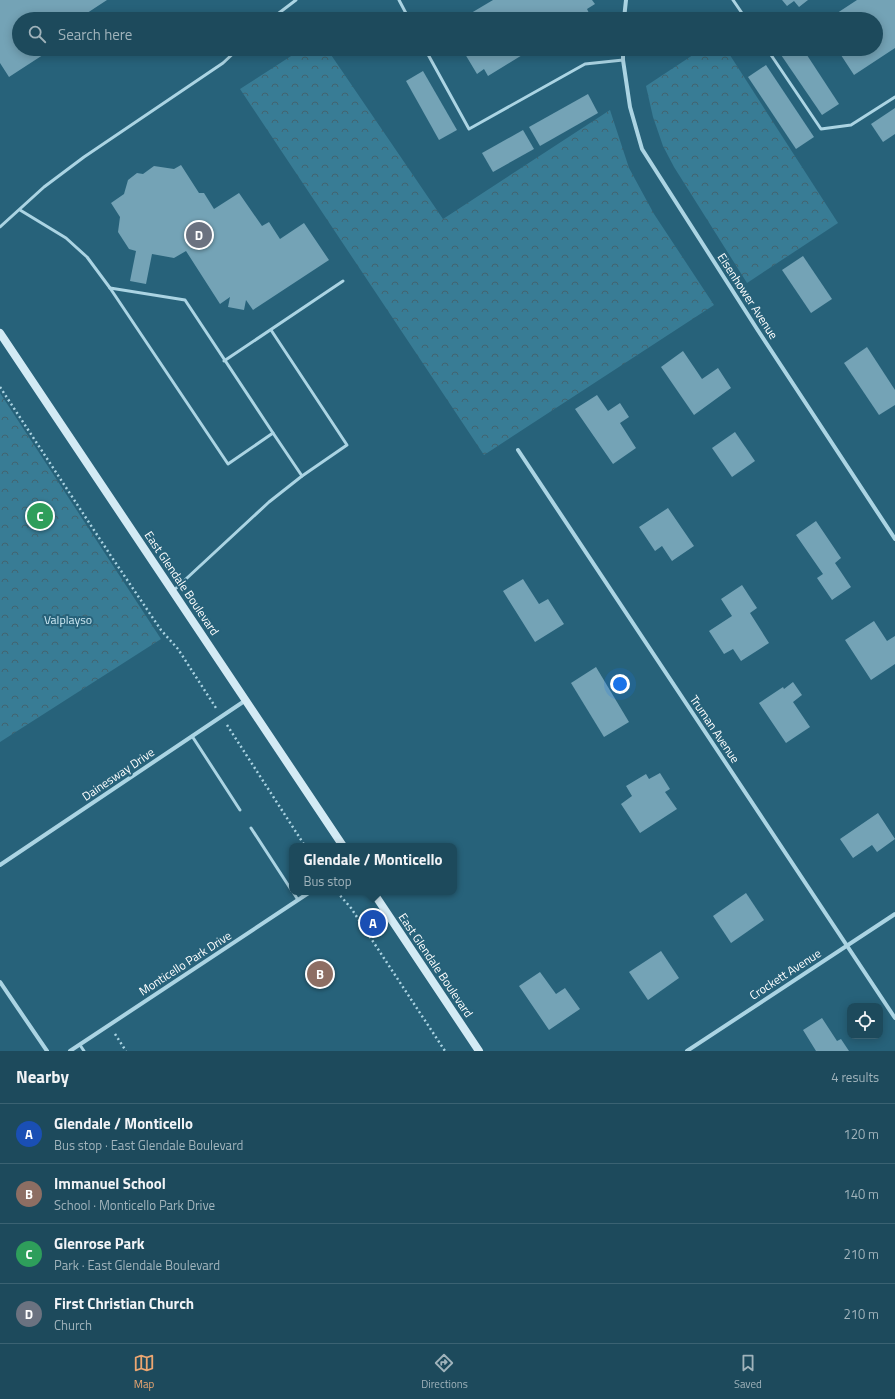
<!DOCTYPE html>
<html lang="en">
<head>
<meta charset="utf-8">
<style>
  :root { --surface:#1d4a5c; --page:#2a5465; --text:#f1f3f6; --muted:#a0b3bb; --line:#3b6272; --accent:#eba671 }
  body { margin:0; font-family:"Titillium Web",sans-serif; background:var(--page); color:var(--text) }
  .controls { position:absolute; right:12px; bottom:12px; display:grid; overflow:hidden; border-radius:8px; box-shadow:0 2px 10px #0003 }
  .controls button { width:36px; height:36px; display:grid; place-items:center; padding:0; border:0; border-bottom:1px solid var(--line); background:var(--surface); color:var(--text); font:20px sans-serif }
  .you { position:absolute; left:620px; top:684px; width:14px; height:14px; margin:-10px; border:3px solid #fff; border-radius:50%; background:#1a73e8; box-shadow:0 0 0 6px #1a73e833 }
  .badge { display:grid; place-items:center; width:26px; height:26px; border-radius:50%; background:var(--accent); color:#fff; font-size:13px; font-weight:700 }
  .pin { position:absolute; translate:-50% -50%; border:2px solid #fff; box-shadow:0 1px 4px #0006 }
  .popup { position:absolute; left:289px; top:843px; width:168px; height:52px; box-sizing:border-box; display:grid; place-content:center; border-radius:8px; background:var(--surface); filter:drop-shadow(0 1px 3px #0005); font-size:13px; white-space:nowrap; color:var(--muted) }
  .popup b { font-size:15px; color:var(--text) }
  .popup::after { content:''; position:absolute; left:50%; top:100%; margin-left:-8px; border:8px solid transparent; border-top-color:var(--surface) }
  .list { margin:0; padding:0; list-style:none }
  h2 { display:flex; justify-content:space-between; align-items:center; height:52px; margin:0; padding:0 16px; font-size:17px }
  h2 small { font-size:13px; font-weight:400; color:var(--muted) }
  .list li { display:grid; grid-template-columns:26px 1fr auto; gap:12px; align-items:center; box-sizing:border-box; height:60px; padding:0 16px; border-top:1px solid var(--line) }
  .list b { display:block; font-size:15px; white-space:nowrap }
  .list p { margin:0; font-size:13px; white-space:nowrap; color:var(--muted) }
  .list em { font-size:13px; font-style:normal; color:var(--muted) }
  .icon { flex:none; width:22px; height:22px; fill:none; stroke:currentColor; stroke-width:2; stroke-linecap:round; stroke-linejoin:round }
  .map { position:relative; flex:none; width:895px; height:1051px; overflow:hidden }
  .search { position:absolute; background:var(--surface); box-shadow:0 2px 10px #0003; left:12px; right:12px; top:12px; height:44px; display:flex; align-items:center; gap:10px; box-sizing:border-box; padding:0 14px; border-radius:22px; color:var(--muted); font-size:15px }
  .sheet { height:292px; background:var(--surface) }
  nav { display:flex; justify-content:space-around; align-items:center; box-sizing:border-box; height:56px; border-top:1px solid var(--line); background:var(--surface); font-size:11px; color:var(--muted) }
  nav a { display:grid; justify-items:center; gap:2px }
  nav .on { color:var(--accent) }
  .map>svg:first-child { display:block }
  .forest { fill:url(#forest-crowns) }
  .building { fill:#74a3b6 }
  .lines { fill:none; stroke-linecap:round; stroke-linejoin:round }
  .path { stroke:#abd4e3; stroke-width:2.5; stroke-dasharray:2 3; stroke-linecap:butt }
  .lane { stroke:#abd4e3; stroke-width:3 }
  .street { stroke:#abd4e3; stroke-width:4 }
  .secondary { stroke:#d3eaf4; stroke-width:8 }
  .labels { text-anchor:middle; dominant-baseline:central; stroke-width:4; stroke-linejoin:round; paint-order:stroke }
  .street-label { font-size:12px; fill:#fff; stroke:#27627a }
  .park-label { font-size:12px; fill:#cde9f3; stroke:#27627a }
</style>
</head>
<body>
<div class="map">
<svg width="895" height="1051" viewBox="0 0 895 1051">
  <defs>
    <pattern id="forest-crowns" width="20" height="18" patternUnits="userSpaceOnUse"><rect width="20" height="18" fill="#387c95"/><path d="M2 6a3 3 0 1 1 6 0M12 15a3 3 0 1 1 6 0" fill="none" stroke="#426470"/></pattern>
  </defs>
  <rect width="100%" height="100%" fill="#27627a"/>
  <!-- forest -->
  <g class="forest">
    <polygon points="302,49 327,49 443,219 610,110 629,168 654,214 714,305 484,455 240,89"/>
    <polygon points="702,49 726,49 838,223 747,283 674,167 663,146 653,117 646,86"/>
    <polygon points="0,393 161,639 0,742"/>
  </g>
  <!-- building -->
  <g class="building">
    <polygon points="0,0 107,0 78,19 19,19 19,49 48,49 49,51 9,77 0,63"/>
    <polygon points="493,0 592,0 595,4 587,9 590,15 584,19 461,19"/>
    <polygon points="782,0 808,0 799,7 794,1 787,6"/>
    <polygon points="857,0 895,0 895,48 854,75 837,49 876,49 876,19 828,19"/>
    <polygon points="462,49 532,49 488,76 484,69 477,74"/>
    <polygon points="777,49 803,49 839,104 822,115"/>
    <polygon points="766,65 814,137 796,149 748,77"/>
    <polygon points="423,71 457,130 439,140 406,81"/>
    <polygon points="588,94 598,113 540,146 529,127"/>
    <polygon points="895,108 895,134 883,142 871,124"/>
    <polygon points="523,130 534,149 493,172 482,153"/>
    <polygon points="181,165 199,193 204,193 214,209 239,193 262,226 269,222 280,239 304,223 329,260 253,310 246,300 244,310 228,307 230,297 220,304 186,251 174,258 152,254 146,284 130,281 136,251 129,249 118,232 120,217 111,203 124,194 128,180 137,173 143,174 154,166 174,169"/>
    <polygon points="803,256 832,299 811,313 782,270"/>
    <polygon points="867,347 895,390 895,405 879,415 844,363"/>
    <polygon points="683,351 702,379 718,368 731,388 694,415 661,367"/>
    <polygon points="597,395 608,411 620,403 629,417 620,423 636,448 613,464 575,409"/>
    <polygon points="735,432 755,461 732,477 712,448"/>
    <polygon points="668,508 694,546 672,561 662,546 655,551 639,527"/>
    <polygon points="816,521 841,558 835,563 851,587 832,600 817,578 823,574 796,535"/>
    <polygon points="523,579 539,604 548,599 564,624 535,642 503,591"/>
    <polygon points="742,585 757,608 750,613 769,643 741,661 733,649 724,654 709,631 732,616 721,599"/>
    <polygon points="874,621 887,641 895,636 895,664 871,680 845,640"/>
    <polygon points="596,667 629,722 604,737 571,683"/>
    <polygon points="793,682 802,695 793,702 810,727 786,743 759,703 783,687 784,689"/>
    <polygon points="660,773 670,789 665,792 677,809 640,833 621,804 632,796 626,786 646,774 649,779"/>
    <polygon points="878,813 895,839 877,852 872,845 853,858 840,839"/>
    <polygon points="746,893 764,920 731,943 713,916"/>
    <polygon points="661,951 679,978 648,1000 629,972"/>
    <polygon points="540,972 556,994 565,988 580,1009 549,1030 519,986"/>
    <polygon points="822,1018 837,1041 841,1039 849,1051 816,1051 803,1030"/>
  </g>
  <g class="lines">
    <!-- path -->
    <g class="path">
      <polyline points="0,387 111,556 161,630 178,649 216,708"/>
      <polyline points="227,725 305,846"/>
      <polyline points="337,892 351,908 445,1051"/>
      <polyline points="115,1034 126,1051"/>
    </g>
    <!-- lane -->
    <g class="lane">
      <polyline points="399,0 409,19"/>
      <polyline points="733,0 746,19"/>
      <polyline points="271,19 296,0"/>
      <polyline points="425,49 469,129 585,64 623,60"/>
      <polyline points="767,49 821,129 851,125 895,97"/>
      <polyline points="20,210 66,238 87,257 110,288 228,464 273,433 302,476 269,502 173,591"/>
      <polyline points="0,227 44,187 84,157 223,63 238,49"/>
      <polyline points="110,288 185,300 273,433"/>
      <polyline points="271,330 347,445 302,476"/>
      <polyline points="224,361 343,281"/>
      <polyline points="192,736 240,810"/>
      <polyline points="251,828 292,891"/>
      <polyline points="293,892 298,900"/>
      <polyline points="80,1045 84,1051"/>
    </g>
    <!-- street -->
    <g class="street">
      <polyline points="624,19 626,0"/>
      <polyline points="623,49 623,60 630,107 642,149 757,329 895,539"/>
      <polyline points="518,450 895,1018"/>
      <polyline points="0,865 246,700"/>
      <polyline points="0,982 47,1051"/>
      <polyline points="70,1051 310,892"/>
      <polyline points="687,1051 895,914"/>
    </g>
    <!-- secondary -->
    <g class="secondary">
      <polyline points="0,333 343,846"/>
      <polyline points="373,892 479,1051"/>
    </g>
  </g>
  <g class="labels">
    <!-- street labels -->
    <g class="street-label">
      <text transform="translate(748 296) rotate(57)">Eisenhower Avenue</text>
      <text transform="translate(182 583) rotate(56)">East Glendale Boulevard</text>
      <text transform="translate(715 729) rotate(56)">Truman Avenue</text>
      <text transform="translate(118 774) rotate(-34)">Dainesway Drive</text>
      <text transform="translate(185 963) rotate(-33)">Monticello Park Drive</text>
      <text transform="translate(436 965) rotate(56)">East Glendale Boulevard</text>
      <text transform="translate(785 974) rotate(-33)">Crockett Avenue</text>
    </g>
    <!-- park labels -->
    <g class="park-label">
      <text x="68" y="619">Valplayso</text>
    </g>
  </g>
</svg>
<div class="controls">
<button><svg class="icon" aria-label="locate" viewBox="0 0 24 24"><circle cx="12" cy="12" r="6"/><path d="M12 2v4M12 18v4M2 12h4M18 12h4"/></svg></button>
</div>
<div class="you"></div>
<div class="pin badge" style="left:373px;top:923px;background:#1a4fb4">A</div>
<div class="popup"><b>Glendale / Monticello</b>Bus stop</div>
<div class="pin badge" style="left:320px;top:974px;background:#8d6e63">B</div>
<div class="pin badge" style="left:40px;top:516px;background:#2e9e5b">C</div>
<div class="pin badge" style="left:199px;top:235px;background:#6b7280">D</div>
<div class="search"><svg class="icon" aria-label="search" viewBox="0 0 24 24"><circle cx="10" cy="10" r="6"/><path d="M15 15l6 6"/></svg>Search here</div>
</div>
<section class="sheet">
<h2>Nearby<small>4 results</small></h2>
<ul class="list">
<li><span class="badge" style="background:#1a4fb4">A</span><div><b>Glendale / Monticello</b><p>Bus stop · East Glendale Boulevard</p></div><em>120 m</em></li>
<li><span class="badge" style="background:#8d6e63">B</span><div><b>Immanuel School</b><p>School · Monticello Park Drive</p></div><em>140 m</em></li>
<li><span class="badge" style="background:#2e9e5b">C</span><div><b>Glenrose Park</b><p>Park · East Glendale Boulevard</p></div><em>210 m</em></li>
<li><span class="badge" style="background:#6b7280">D</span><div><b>First Christian Church</b><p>Church</p></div><em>210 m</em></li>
</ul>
</section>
<nav>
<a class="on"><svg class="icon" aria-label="map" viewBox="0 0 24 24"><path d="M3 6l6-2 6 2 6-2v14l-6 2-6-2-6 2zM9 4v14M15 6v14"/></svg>Map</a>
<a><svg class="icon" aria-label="directions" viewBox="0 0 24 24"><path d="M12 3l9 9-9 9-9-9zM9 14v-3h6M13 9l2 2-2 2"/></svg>Directions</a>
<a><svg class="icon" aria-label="saved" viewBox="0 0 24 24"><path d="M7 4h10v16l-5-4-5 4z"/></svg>Saved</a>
</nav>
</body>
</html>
